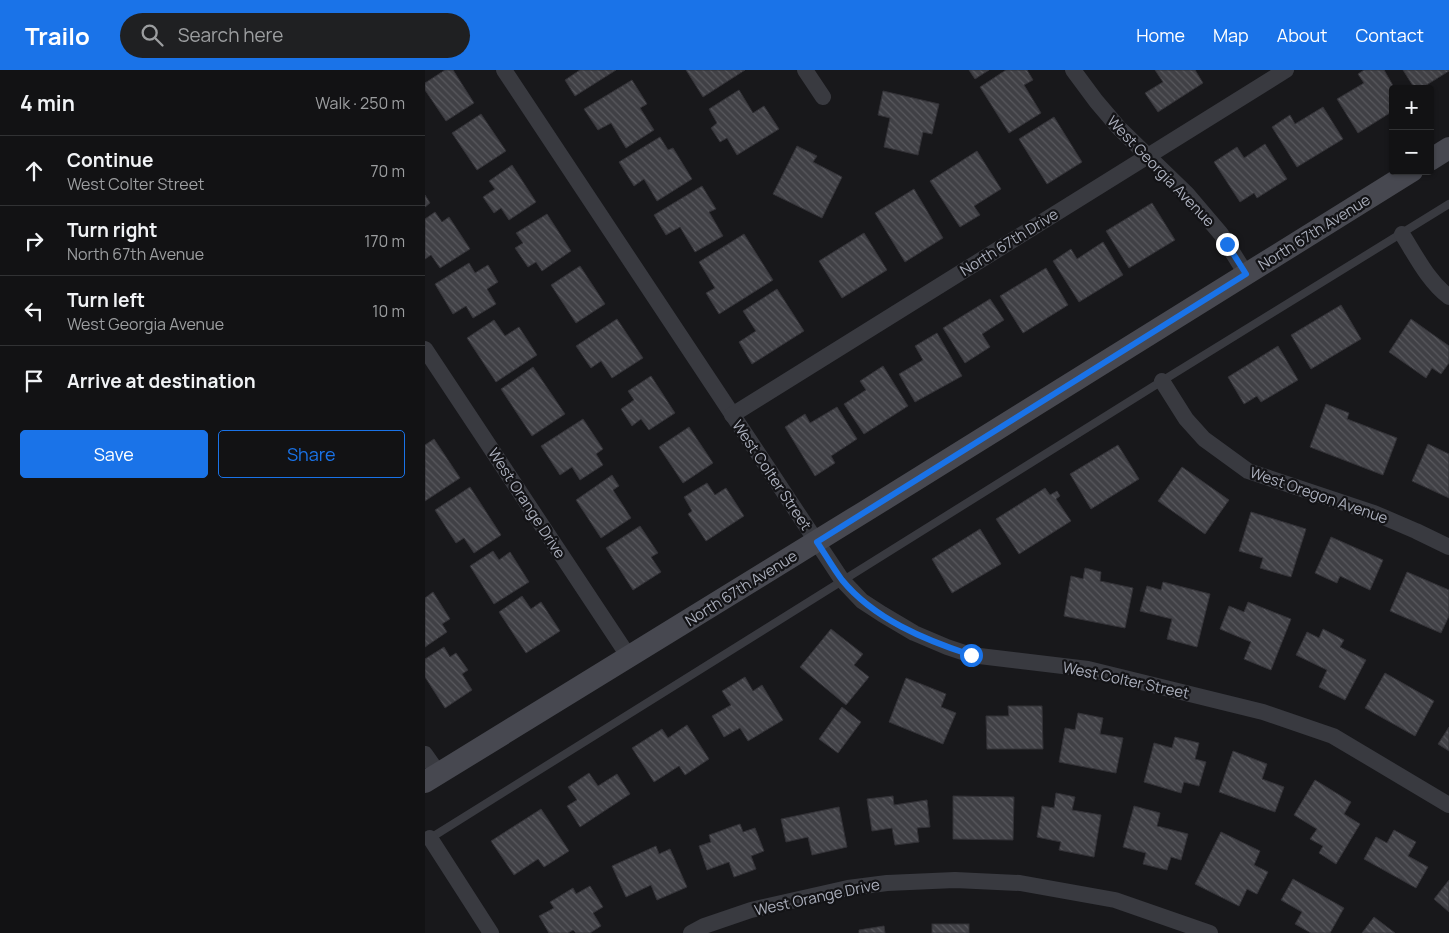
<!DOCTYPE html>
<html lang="en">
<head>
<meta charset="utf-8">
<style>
  :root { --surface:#121214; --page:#1f2022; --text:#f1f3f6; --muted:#9c9ea0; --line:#313234; --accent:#1a73e8 }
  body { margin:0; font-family:Manrope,sans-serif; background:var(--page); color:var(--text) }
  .controls { position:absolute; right:15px; top:15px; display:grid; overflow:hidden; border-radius:5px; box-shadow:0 1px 4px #0004 }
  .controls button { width:45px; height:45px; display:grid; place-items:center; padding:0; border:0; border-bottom:1px solid var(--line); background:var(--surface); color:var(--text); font:25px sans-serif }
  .stop { position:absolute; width:15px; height:15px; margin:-11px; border:4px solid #1a73e8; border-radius:50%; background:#fff }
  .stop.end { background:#1a73e8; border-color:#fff; box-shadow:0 1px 5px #0008 }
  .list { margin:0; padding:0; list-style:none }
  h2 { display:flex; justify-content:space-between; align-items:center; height:65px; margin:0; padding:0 20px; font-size:21px }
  h2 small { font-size:16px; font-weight:400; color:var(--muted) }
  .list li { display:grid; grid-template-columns:32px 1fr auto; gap:15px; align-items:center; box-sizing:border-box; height:70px; padding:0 20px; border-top:1px solid var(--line) }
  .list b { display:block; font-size:19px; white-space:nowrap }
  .list p { margin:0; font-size:16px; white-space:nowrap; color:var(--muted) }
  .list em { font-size:16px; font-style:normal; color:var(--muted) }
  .actions { display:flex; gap:10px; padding:15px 20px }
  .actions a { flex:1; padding:11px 0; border:1px solid var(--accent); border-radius:5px; text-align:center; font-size:18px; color:var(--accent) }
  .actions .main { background:var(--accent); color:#fff }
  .icon { flex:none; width:28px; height:28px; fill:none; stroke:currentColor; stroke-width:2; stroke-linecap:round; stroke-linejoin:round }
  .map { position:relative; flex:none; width:1024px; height:863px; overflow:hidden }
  header { display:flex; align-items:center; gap:30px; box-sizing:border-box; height:70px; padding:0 25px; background:var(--accent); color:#fff }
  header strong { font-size:24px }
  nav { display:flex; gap:28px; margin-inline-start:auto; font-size:18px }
  .search { width:350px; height:45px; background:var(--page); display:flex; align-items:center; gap:12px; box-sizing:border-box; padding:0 18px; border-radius:28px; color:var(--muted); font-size:19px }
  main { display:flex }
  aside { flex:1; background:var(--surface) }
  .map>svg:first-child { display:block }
  .building { fill:url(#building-back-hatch); stroke:#333237 }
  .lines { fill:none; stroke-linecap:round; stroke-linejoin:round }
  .service { stroke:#393a40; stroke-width:8 }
  .minor { stroke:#393a40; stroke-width:16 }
  .secondary { stroke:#474850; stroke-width:22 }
  .route { stroke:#1a73e8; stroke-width:6 }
  .labels { text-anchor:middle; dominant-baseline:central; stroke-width:4.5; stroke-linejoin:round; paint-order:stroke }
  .street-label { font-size:15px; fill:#aaaebb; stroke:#131316 }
</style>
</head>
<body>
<header>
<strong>Trailo</strong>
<div class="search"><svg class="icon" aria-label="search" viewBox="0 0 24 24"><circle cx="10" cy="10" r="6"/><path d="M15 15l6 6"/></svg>Search here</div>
<nav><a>Home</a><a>Map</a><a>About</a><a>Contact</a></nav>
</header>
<main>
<aside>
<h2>4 min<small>Walk · 250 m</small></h2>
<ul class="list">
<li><svg class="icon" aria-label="ahead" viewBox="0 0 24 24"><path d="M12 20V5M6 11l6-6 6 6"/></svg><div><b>Continue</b><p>West Colter Street</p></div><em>70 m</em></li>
<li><svg class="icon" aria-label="right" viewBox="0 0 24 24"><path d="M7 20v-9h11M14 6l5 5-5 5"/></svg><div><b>Turn right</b><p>North 67th Avenue</p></div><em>170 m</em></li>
<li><svg class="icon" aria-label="left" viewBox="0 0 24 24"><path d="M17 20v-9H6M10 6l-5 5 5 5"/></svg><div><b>Turn left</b><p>West Georgia Avenue</p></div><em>10 m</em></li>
<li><svg class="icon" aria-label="arrive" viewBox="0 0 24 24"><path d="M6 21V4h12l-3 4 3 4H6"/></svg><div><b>Arrive at destination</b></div></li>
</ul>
<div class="actions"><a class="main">Save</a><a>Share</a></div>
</aside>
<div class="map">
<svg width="1024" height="863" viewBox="0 0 1024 863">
  <defs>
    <pattern id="building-back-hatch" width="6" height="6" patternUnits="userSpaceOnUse" patternTransform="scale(1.25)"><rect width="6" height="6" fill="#404045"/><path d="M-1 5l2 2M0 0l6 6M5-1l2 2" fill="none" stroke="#59595e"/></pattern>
  </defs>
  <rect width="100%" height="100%" fill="#18181b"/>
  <!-- building -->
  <g class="building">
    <polygon points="20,0 28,0 49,33 21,51 0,20 0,13"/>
    <polygon points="155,0 191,0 150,26 140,10"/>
    <polygon points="261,0 320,0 278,27"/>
    <polygon points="544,0 564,0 550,9"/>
    <polygon points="581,0 602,0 608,10 599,15 616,43 584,63 555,17"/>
    <polygon points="730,0 770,0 778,13 733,42 720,23 738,12"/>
    <polygon points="939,0 959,0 970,19 968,19 968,41 933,63 912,29 939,13 933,4"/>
    <polygon points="978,0 1024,0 1024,1 995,19 990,19"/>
    <polygon points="207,10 222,34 215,38 229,60 201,78 186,53 173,60 159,39"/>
    <polygon points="314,20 328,43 339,36 354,59 312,85 302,68 295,72 286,58 292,53 284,39"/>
    <polygon points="458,21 514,34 507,64 498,62 493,85 459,77 465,48 453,45"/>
    <polygon points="898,37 918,69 872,97 847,57 865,45 870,54"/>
    <polygon points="56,44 81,81 52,100 27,63"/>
    <polygon points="629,47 657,92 622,114 594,69"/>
    <polygon points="235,67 243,80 248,78 267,109 232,131 219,109 209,116 194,92"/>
    <polygon points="840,74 862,109 832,128 829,123 815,132 789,92 812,77 819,88"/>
    <polygon points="372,76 392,86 388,92 417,107 397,148 348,124"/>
    <polygon points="552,81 576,119 549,136 555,145 535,157 505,111"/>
    <polygon points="87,95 111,132 84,150 76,138 69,143 58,127 70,119 64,111"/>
    <polygon points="277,116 291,139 284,142 298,166 270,182 255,157 241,165 229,145"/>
    <polygon points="489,119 518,168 480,192 450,143"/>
    <polygon points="0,125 5,133 0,137"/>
    <polygon points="727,133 750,170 704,198 681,161"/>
    <polygon points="10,142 17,152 24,147 45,179 15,198 6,185 0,189 0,149"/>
    <polygon points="122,144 146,181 117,201 111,192 103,197 90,178 98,173 91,163"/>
    <polygon points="439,163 462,200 417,228 394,191"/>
    <polygon points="319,164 348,210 294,244 281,223 290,218 274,192"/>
    <polygon points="678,172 698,205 654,232 628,191 646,179 652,189"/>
    <polygon points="44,193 50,203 63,195 73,212 62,219 71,234 48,248 41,236 28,244 10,214"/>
    <polygon points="155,196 180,234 151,253 126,215"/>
    <polygon points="621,198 643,235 598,263 575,226"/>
    <polygon points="352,219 379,261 327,294 314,272 331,261 318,241"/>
    <polygon points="565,229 579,250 557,264 565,277 540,293 518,258"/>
    <polygon points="916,235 936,269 886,299 866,265"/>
    <polygon points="192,249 218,288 187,308 176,291 166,298 151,276"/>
    <polygon points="986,249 1024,276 1024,293 1016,304 1007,298 1001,308 964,282"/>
    <polygon points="69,250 80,266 94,257 112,285 71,312 42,268"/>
    <polygon points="512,263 537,306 490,332 474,304 498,290 490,276"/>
    <polygon points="853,276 873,310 836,332 832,326 819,334 803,307"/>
    <polygon points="458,296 483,336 439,364 419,334 441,320 435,311"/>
    <polygon points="108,297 140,344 107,366 76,319"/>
    <polygon points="226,306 250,343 224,360 216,349 207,356 196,339 209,330 203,321"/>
    <polygon points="901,334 924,343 922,349 972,368 958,405 885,377"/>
    <polygon points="412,337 432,369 406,386 410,393 390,406 360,357 380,344 385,353"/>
    <polygon points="158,349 178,379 171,384 178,395 155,410 147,397 135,405 116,376"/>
    <polygon points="264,357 288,393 258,413 234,377"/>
    <polygon points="9,369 35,408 0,431 0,375"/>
    <polygon points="1003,374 1024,384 1024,428 987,411"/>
    <polygon points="693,375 714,409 666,439 645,404"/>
    <polygon points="757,397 804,430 780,464 733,431"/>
    <polygon points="187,405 194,416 188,420 206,448 176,468 151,430"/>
    <polygon points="282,413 290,425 301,418 319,446 281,471 263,444 267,441 259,427"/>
    <polygon points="45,417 76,465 49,483 39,468 31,473 10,440"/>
    <polygon points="620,418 625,425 632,421 635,426 631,429 646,451 594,484 571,449"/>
    <polygon points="826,442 881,459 866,507 835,498 838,488 814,481"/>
    <polygon points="215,456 233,483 226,487 236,502 208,520 181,478"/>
    <polygon points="555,459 576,494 527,523 507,489"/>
    <polygon points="906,467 958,490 945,520 915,506 912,513 890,503"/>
    <polygon points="68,481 74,490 85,482 104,512 69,534 45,496"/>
    <polygon points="660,498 676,502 675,511 708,518 700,558 639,546 646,506 658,509"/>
    <polygon points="982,502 1024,520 1024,546 1016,563 965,541"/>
    <polygon points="738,512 785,524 772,577 742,569 747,549 715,541 722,516 736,520"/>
    <polygon points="8,522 25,549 17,554 22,562 0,577 0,528"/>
    <polygon points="97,526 106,539 116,532 135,561 101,583 74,542"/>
    <polygon points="823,532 866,549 846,600 819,589 826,572 795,559 804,536 819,542"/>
    <polygon points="406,559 438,584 429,595 444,607 421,635 375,597"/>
    <polygon points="898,559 919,570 915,577 941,590 920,630 894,617 902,600 871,585 882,562 894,568"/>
    <polygon points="19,577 25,587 31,583 43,600 37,604 47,620 20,638 0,607 0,589"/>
    <polygon points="960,603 1009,631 990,666 940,638"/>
    <polygon points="320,607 328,621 337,615 358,650 323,671 315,658 299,667 287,646 306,635 297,621"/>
    <polygon points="481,608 521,624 516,637 531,643 518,674 464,652"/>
    <polygon points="583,636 617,636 618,679 562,679 561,646 584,646"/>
    <polygon points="417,637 436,652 413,683 394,669"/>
    <polygon points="653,643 678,648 675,664 698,668 691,703 634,692 640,658 650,660"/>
    <polygon points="262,655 284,689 260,705 254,696 229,712 207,678 237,659 243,668"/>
    <polygon points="1024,657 1024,681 1013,674"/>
    <polygon points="750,667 774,673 770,689 781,692 774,716 759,712 756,723 719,712 729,673 747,678"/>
    <polygon points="808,681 842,694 837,709 859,717 850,742 794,722"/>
    <polygon points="164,703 173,716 192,704 205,724 155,757 142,736 152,730 143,717"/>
    <polygon points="890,710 926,732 919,744 935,754 911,794 894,783 898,776 885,769 892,759 869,745"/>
    <polygon points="631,723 650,727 647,740 676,745 669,787 634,780 636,772 612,767 617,736 629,738"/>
    <polygon points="468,726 469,735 502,730 505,757 492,758 494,772 470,775 467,758 447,761 442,729"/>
    <polygon points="528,726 589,727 588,770 528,769"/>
    <polygon points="709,736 735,743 732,756 763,764 756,790 746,787 742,800 718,794 721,783 698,777"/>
    <polygon points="414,737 422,777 387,785 383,767 361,772 356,749"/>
    <polygon points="116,739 144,781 119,797 113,789 89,805 66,771"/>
    <polygon points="315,754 318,762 330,758 339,781 326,786 331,799 309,807 304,792 282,800 274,776 286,772 284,765"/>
    <polygon points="969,760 991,772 983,786 1003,797 991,818 939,789 951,767 962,773"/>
    <polygon points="796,762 835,781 829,795 843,802 832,824 822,819 814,836 770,814"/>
    <polygon points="231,776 234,784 245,779 262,817 232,830 226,815 201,827 187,796"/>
    <polygon points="868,809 919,838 905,863 886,863 870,854 877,842 856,830"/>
    <polygon points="1024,810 1024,842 1009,829"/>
    <polygon points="165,816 178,837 168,843 176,856 165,863 151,863 148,860 143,863 124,863 114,846 129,838 125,832 148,818 151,824"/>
    <polygon points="949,847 970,863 937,863"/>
    <rect x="507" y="854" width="37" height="9"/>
    <polygon points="459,856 460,863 434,863 434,860"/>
  </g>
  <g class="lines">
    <!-- service -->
    <polyline class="service" points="4,769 737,311 1024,134"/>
    <!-- minor -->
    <g class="minor">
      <polyline points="79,0 417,510 437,531 457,544 489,563 522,577 546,585 663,599 838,642 908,666 1024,735"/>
      <polyline points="380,0 398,27"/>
      <polyline points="648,0 671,31 694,58 762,124 796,164 821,204"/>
      <path d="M977,164C991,186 1003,211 1024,227"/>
      <polyline points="0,279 204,587"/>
      <polyline points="737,311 761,349 779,369 823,401 949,443 991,461 1024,477"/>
      <polyline points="307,345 861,0"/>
      <polyline points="0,684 14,704"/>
      <polyline points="5,768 66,863"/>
      <polyline points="266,863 279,856 326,840 423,818 462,813 530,810 595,813 690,830 785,863"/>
    </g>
    <!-- secondary -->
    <g class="secondary">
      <polyline points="1005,90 1024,78"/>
      <polyline points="0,712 439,442 987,101"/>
    </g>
  </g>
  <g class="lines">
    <!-- route -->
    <path class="route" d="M546,585C500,570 449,549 417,510C408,498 400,484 392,472L821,204L802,174"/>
  </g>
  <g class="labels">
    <!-- street labels -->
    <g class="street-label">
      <text transform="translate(736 101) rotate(46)">West Georgia Avenue</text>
      <text transform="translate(889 162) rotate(-32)">North 67th Avenue</text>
      <text transform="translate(584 172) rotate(-32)">North 67th Drive</text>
      <text transform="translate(347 405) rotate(56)">West Colter Street</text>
      <text transform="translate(894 425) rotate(19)">West Oregon Avenue</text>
      <text transform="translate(102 433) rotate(57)">West Orange Drive</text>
      <text transform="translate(316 518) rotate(-32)">North 67th Avenue</text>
      <text transform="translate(701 610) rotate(12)">West Colter Street</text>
      <text transform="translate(392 827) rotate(-12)">West Orange Drive</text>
    </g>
  </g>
</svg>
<div class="controls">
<button>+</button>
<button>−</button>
</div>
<div class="stop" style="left:546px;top:585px"></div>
<div class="stop end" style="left:802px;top:174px"></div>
</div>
</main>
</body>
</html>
